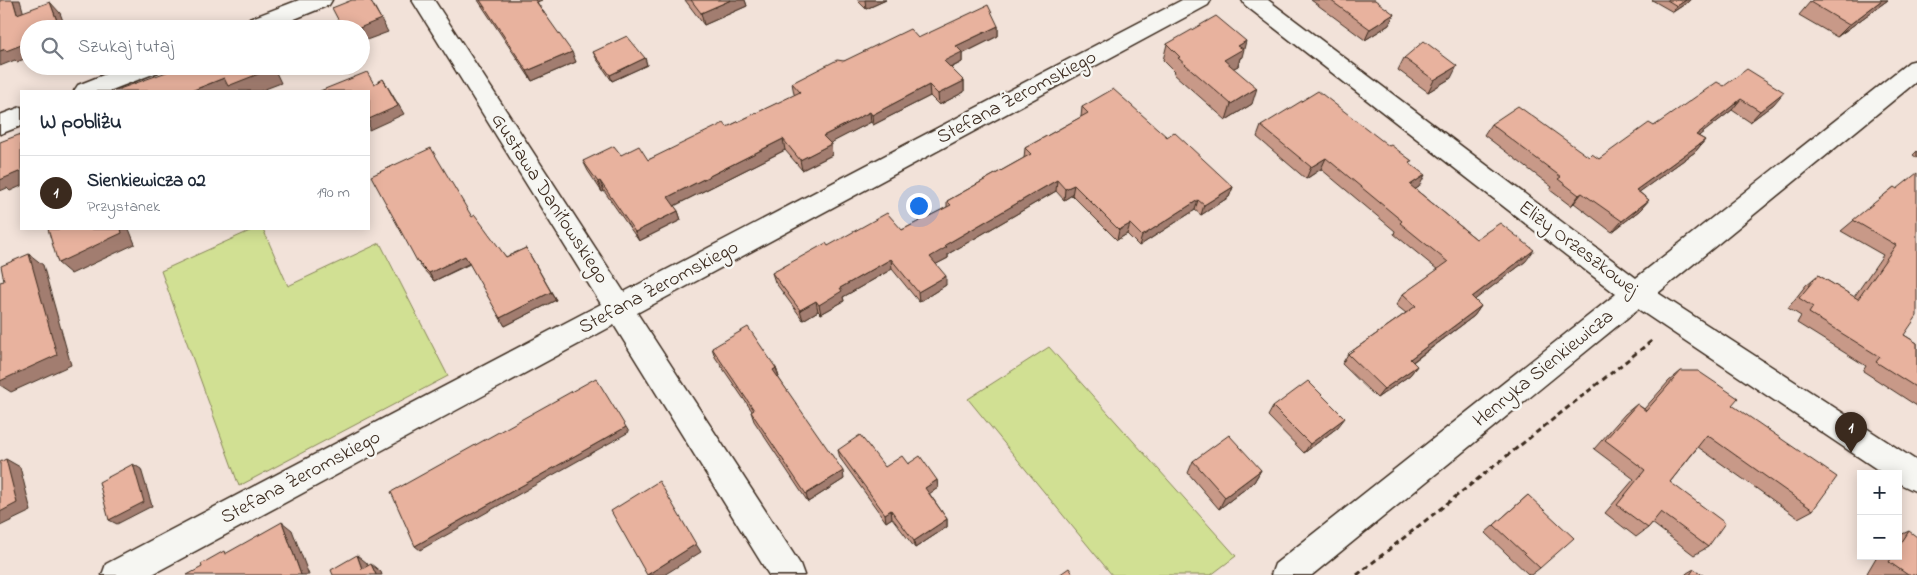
<!DOCTYPE html>
<html lang="pl">
<head>
<meta charset="utf-8">
<style>
  :root { --surface:#fff; --page:#f2f2f3; --text:#1f2937; --muted:#747a83; --line:#e0e1e3; --accent:#3b2a1e }
  body { margin:0; font-family:"Indie Flower",sans-serif; background:var(--page); color:var(--text) }
  .controls { position:absolute; right:15px; bottom:15px; display:grid; overflow:hidden; border-radius:0px; box-shadow:0 2px 12px #0003 }
  .controls button { width:45px; height:45px; display:grid; place-items:center; padding:0; border:0; border-bottom:1px solid var(--line); background:var(--surface); color:var(--text); font:25px sans-serif }
  .you { position:absolute; left:918px; top:205px; width:18px; height:18px; margin:-12px; border:4px solid #fff; border-radius:50%; background:#1a73e8; box-shadow:0 0 0 8px #1a73e833 }
  .badge { display:grid; place-items:center; width:32px; height:32px; border-radius:50%; background:var(--accent); color:#fff; font-size:16px; font-weight:700 }
  .pin { position:absolute; translate:-50% -41px; filter:drop-shadow(0 1px 2px #0008) }
  .pin::after { content:''; position:absolute; top:26px; width:18px; height:15px; background:inherit; clip-path:polygon(0 0,100% 0,50% 100%) }
  .list { margin:0; padding:0; list-style:none }
  h2 { display:flex; justify-content:space-between; align-items:center; height:65px; margin:0; padding:0 20px; font-size:21px }
  h2 small { font-size:16px; font-weight:400; color:var(--muted) }
  .list li { display:grid; grid-template-columns:32px 1fr auto; gap:15px; align-items:center; box-sizing:border-box; height:75px; padding:0 20px; border-top:1px solid var(--line) }
  .list b { display:block; font-size:19px; white-space:nowrap }
  .list p { margin:0; font-size:16px; white-space:nowrap; color:var(--muted) }
  .list em { font-size:16px; font-style:normal; color:var(--muted) }
  .icon { flex:none; width:28px; height:28px; fill:none; stroke:currentColor; stroke-width:2; stroke-linecap:round; stroke-linejoin:round }
  .map { position:relative; flex:none; width:1917px; height:575px; overflow:hidden }
  .search { position:absolute; background:var(--surface); box-shadow:0 2px 12px #0003; left:20px; top:20px; width:350px; height:55px; display:flex; align-items:center; gap:12px; box-sizing:border-box; padding:0 18px; border-radius:28px; color:var(--muted); font-size:19px }
  .panel { position:absolute; background:var(--surface); box-shadow:0 2px 12px #0003; left:20px; top:90px; width:350px; height:140px; border-radius:0px }
  .map>svg:first-child { display:block }
  .green { fill:#d1e093; stroke:#868558 }
  .lines { fill:none; stroke-linecap:round; stroke-linejoin:round }
  .minor-casing { stroke:#3b2a1e; stroke-width:3 }
  .path { stroke:#3b2a1e; stroke-width:3; stroke-dasharray:5.5 4; stroke-linecap:butt }
  .minor { fill:#f6f6f2; fill-rule:evenodd }
  .wall { fill:#c89988; stroke:#3b2a1e }
  .shaded-wall { fill:#a27d6f; stroke:#3b2a1e }
  .building { fill:#e8b29e; stroke:#3b2a1e }
  .labels { text-anchor:middle; dominant-baseline:central; stroke-width:5; stroke-linejoin:round; paint-order:stroke }
  .street-label { font-size:20px; fill:#3b2a1e; stroke:#f6f6f2 }
</style>
</head>
<body>
<div class="map">
<svg width="1917" height="575" viewBox="0 0 1917 575">
  <rect width="100%" height="100%" fill="#f2e2d9"/>
  <filter id="ink" filterUnits="userSpaceOnUse"><feTurbulence type="fractalNoise" baseFrequency=".02" numOctaves="2"/><feDisplacementMap in="SourceGraphic" scale="10" xChannelSelector="R" yChannelSelector="G"/><feConvolveMatrix kernelMatrix="1 2 1 2 8 2 1 2 1" color-interpolation-filters="sRGB"/></filter>
  <g filter="url(#ink)">
    <!-- green -->
    <g class="green">
      <polygon points="254,229 263,229 288,286 380,243 448,376 239,486 161,271"/>
      <polygon points="1049,347 1236,556 1211,575 1112,575 968,399"/>
    </g>
    <g class="lines">
      <defs>
        <g id="minor">
          <polygon points="299,0 332,0 329,5 270,29 236,29 239,23"/>
          <polygon points="412,0 434,0 624,292 1182,0 1211,0 1208,5 637,313 800,564 804,575 769,575 614,325 151,575 102,575 106,564 601,304"/>
          <polygon points="1242,0 1268,0 1636,278 1909,62 1917,60 1917,81 1658,293 1917,461 1917,492 1898,483 1898,474 1884,474 1638,309 1312,575 1271,575 1275,564 1616,294 1245,5"/>
          <polygon points="126,66 162,66 158,72 109,91 74,91 78,85"/>
          <polygon points="21,107 21,126 0,134 0,115"/>
        </g>
      </defs>
      <!-- minor casing -->
      <use href="#minor" class="minor-casing"/>
      <!-- path -->
      <polyline class="path" points="1357,575 1654,339"/>
      <!-- minor -->
      <use href="#minor" class="minor"/>
    </g>
    <!-- wall -->
    <g class="wall">
      <polygon points="478,0 542,0 537,2 576,62 532,81"/>
      <polygon points="685,0 745,0 747,6 704,25"/>
      <polygon points="857,0 886,0 866,9"/>
      <polygon points="1311,0 1375,0 1389,25 1365,40"/>
      <polygon points="1652,0 1691,0 1673,12"/>
      <polygon points="1813,0 1888,0 1837,37 1799,15 1810,2"/>
      <polygon points="998,26 998,36 962,54 962,62 951,68 964,81 964,92 939,105 930,96 873,125 871,122 830,143 832,155 802,170 785,150 674,206 678,211 681,220 639,241 604,191 602,192 588,171 583,161 621,155 648,160 727,127 795,95 794,94 792,83 844,61 918,38"/>
      <polygon points="1167,44 1242,57 1240,58 1238,66 1233,68 1252,104 1226,120 1174,74 1175,72 1163,60"/>
      <polygon points="593,52 645,58 647,65 612,81 596,58"/>
      <polygon points="1404,58 1451,78 1428,92 1398,70"/>
      <polygon points="1724,86 1774,104 1750,122 1732,110 1698,136 1705,140 1695,152 1639,192 1649,200 1640,210 1612,232 1574,203 1571,206 1550,190 1552,187 1484,135 1491,124 1589,157 1599,159 1654,126"/>
      <polygon points="1082,107 1167,137 1233,187 1229,197 1201,215 1195,210 1139,246 1127,234 1117,240 1072,195 1064,200 1056,191 948,254 948,258 936,264 946,285 919,302 892,269 843,297 844,301 821,314 818,311 803,320 775,282 772,273 828,246 902,230 947,207 947,201 1024,158 1025,148 1081,117"/>
      <polygon points="1261,126 1389,146 1412,161 1410,164 1419,187 1415,189 1476,239 1526,261 1474,300 1481,306 1474,316 1413,362 1417,366 1410,375 1377,398 1342,364 1348,354 1406,313 1396,305 1403,294 1438,270 1394,234 1395,231 1321,169 1306,179 1257,137"/>
      <polygon points="1917,151 1917,158 1913,155"/>
      <polygon points="1894,187 1904,335 1917,343 1917,406 1863,371 1866,366 1797,323 1801,316 1788,308 1806,285 1818,275 1854,297 1883,255 1841,231"/>
      <polygon points="472,217 506,257 526,248 556,300 505,326 470,264 434,281 423,269 417,261"/>
      <polygon points="712,348 776,368 779,377 778,377 844,479 808,502 754,421 751,412 752,411 715,357"/>
      <polygon points="1681,371 1732,405 1813,510 1798,518 1698,447 1670,482 1708,547 1694,555 1652,523 1648,528 1636,537 1605,513 1634,479 1594,449 1625,414 1637,404 1644,409 1669,381"/>
      <polygon points="1273,407 1338,427 1304,453 1268,416"/>
      <polygon points="838,450 885,467 908,464 937,480 938,488 929,493 947,519 947,527 915,548 892,518 886,522 840,458"/>
      <polygon points="1193,461 1261,470 1254,482 1219,509 1188,473"/>
      <polygon points="1528,495 1540,568 1531,575 1529,575 1485,533"/>
      <polygon points="1909,531 1917,575 1870,575 1867,573 1877,556 1898,556 1898,536"/>
      <polygon points="1694,569 1703,575 1685,575 1687,573"/>
    </g>
    <!-- shaded-wall -->
    <g class="shaded-wall">
      <polygon points="13,0 20,0 27,25 17,14"/>
      <polygon points="731,0 745,0 747,6 704,25 701,13"/>
      <polygon points="865,0 886,0 866,9"/>
      <polygon points="1686,0 1691,0 1673,12 1677,6"/>
      <polygon points="1882,0 1888,0 1837,37 1849,25"/>
      <polygon points="50,2 60,13 66,29 60,29"/>
      <polygon points="374,6 388,32 361,42 361,29 357,29"/>
      <polygon points="1394,14 1389,25 1365,40 1370,29"/>
      <polygon points="998,26 998,36 962,54 962,62 944,71 944,61 956,46"/>
      <polygon points="1246,41 1242,57 1240,58 1238,66 1219,76 1224,60 1238,46"/>
      <polygon points="29,42 29,57 17,62 15,60 0,66 0,51"/>
      <polygon points="572,52 576,62 532,81 527,71"/>
      <polygon points="645,58 647,65 612,81 610,75"/>
      <polygon points="269,66 273,66 281,83 260,91 191,91 224,78"/>
      <polygon points="1457,66 1451,78 1428,92 1434,80"/>
      <polygon points="383,79 404,114 369,130 369,119"/>
      <polygon points="964,81 964,92 939,105 938,94"/>
      <polygon points="929,85 930,96 873,125 872,115"/>
      <polygon points="1257,88 1252,104 1226,120 1231,104"/>
      <polygon points="1784,92 1774,104 1750,122 1760,111"/>
      <polygon points="1741,99 1732,110 1686,146 1696,135"/>
      <polygon points="870,112 871,122 825,146 823,136"/>
      <polygon points="783,139 785,150 672,207 668,197"/>
      <polygon points="1705,140 1695,152 1627,201 1636,190"/>
      <polygon points="831,144 832,155 802,170 800,160"/>
      <polygon points="1326,158 1321,169 1306,179 1311,167"/>
      <polygon points="21,171 21,186 10,191 7,188 0,191 0,179"/>
      <polygon points="1425,175 1419,187 1404,196 1410,185"/>
      <polygon points="1057,180 1056,191 948,254 948,258 931,267 930,257 945,245"/>
      <polygon points="600,181 604,191 602,192 598,182"/>
      <polygon points="1074,185 1072,195 1064,200 1065,189"/>
      <polygon points="1233,187 1229,197 1201,215 1204,205"/>
      <polygon points="1582,193 1574,203 1571,206 1579,195"/>
      <polygon points="1198,200 1195,210 1139,246 1142,236"/>
      <polygon points="1649,200 1640,210 1612,232 1622,221"/>
      <polygon points="678,211 681,220 639,241 635,232"/>
      <polygon points="1130,224 1127,234 1117,240 1119,230"/>
      <polygon points="121,229 129,229 135,244 71,274 58,263"/>
      <polygon points="1534,250 1526,261 1464,308 1472,297"/>
      <polygon points="29,254 43,265 71,365 11,392 0,385 0,374"/>
      <polygon points="465,256 470,263 434,281 429,273"/>
      <polygon points="891,259 892,269 843,297 844,301 821,314 819,305 840,288"/>
      <polygon points="946,276 946,285 919,302 918,292"/>
      <polygon points="551,292 556,300 505,326 500,318"/>
      <polygon points="816,301 818,311 803,320 800,310"/>
      <polygon points="1481,306 1474,316 1403,369 1410,359"/>
      <polygon points="1417,366 1410,375 1377,398 1384,389"/>
      <polygon points="776,368 779,377 776,379 773,370"/>
      <polygon points="1345,418 1338,427 1304,453 1310,444"/>
      <polygon points="626,427 629,432 420,550 415,546"/>
      <polygon points="6,459 20,467 31,511 0,526 0,512"/>
      <polygon points="133,464 141,469 152,506 117,524 109,520"/>
      <polygon points="1261,470 1254,482 1219,509 1225,497"/>
      <polygon points="843,471 844,479 808,502 806,494"/>
      <polygon points="937,480 938,488 926,496 925,488"/>
      <polygon points="891,510 892,518 886,522 885,514"/>
      <polygon points="947,519 947,527 915,548 914,541"/>
      <polygon points="282,522 292,530 309,575 301,575"/>
      <polygon points="696,544 701,552 664,575 647,575"/>
      <polygon points="357,555 367,563 372,575 362,569"/>
      <polygon points="371,564 381,572 382,575 376,575"/>
    </g>
    <!-- building -->
    <g class="building">
      <polygon points="0,0 13,0 17,14 50,2 60,29 29,29 29,42 6,51 5,49 0,51"/>
      <polygon points="352,0 370,0 381,19 357,29 343,29 332,8"/>
      <polygon points="480,0 535,0 572,52 527,71"/>
      <polygon points="691,0 731,0 701,13"/>
      <polygon points="1330,0 1375,0 1394,14 1370,29"/>
      <polygon points="1667,0 1686,0 1677,6"/>
      <polygon points="1813,0 1882,0 1849,25 1810,2"/>
      <polygon points="988,5 998,26 956,46 962,52 944,61 964,81 938,94 929,85 872,115 870,112 823,136 831,144 800,160 783,139 668,197 678,211 635,232 600,181 598,182 583,161 614,146 621,155 639,146 648,160 724,123 727,127 800,92 792,83 837,60 844,61 910,29 918,38"/>
      <polygon points="1216,16 1246,41 1238,46 1243,49 1224,60 1257,88 1231,104 1178,58 1180,57 1167,44"/>
      <polygon points="627,36 645,58 610,75 593,52"/>
      <polygon points="1424,41 1457,66 1434,80 1404,58"/>
      <polygon points="183,66 269,66 271,69 228,86 224,78 191,91 114,91"/>
      <polygon points="1747,69 1784,92 1760,111 1741,99 1696,135 1705,140 1636,190 1649,200 1622,221 1582,193 1579,195 1558,179 1561,177 1491,124 1518,106 1589,157 1592,154 1599,159 1649,123 1654,126 1717,82 1724,86"/>
      <polygon points="367,72 374,84 383,79 398,106 369,119 369,91 320,91"/>
      <polygon points="1113,89 1167,137 1174,132 1233,187 1204,205 1198,200 1142,236 1130,224 1119,230 1074,185 1065,189 1057,180 945,245 947,247 930,257 946,276 918,292 891,259 840,288 842,291 819,305 816,301 800,310 772,273 826,243 828,246 887,213 902,230 951,205 947,201 1031,154 1025,148 1088,113 1082,107"/>
      <polygon points="1318,91 1389,146 1391,145 1412,161 1409,163 1425,175 1410,185 1476,239 1500,223 1534,250 1472,297 1481,306 1410,359 1417,366 1384,389 1348,354 1416,306 1403,294 1448,262 1400,223 1402,221 1326,158 1311,167 1261,126"/>
      <polygon points="21,134 21,171 0,180 0,142"/>
      <polygon points="431,148 472,217 475,215 506,257 526,248 551,292 500,318 465,256 429,273 417,261 371,176"/>
      <polygon points="1917,173 1917,316 1904,335 1917,343 1917,388 1876,362 1880,357 1809,313 1813,307 1799,298 1818,275 1858,299 1896,245 1853,220 1894,187 1897,189"/>
      <polygon points="48,229 121,229 122,233 58,263"/>
      <polygon points="29,254 57,355 0,381 0,282 4,281 1,266"/>
      <polygon points="748,327 776,368 773,370 843,471 806,494 751,412 754,410 712,348"/>
      <polygon points="1681,371 1698,371 1738,398 1732,405 1837,477 1813,510 1707,435 1670,482 1725,523 1708,547 1661,512 1648,528 1617,505 1645,470 1605,440 1637,404 1646,411"/>
      <polygon points="596,378 626,427 415,546 391,492"/>
      <polygon points="1308,381 1345,418 1310,444 1273,407"/>
      <polygon points="860,435 885,467 902,456 908,464 920,456 937,480 925,488 947,519 914,541 891,510 885,514 838,450"/>
      <polygon points="1229,435 1261,470 1225,497 1193,461"/>
      <polygon points="6,459 17,503 0,512 0,462"/>
      <polygon points="133,464 144,502 109,520 99,482"/>
      <polygon points="659,481 696,544 647,575 611,511"/>
      <polygon points="1528,495 1574,538 1540,568 1494,525"/>
      <polygon points="282,522 301,575 187,575 202,567 201,564 224,551 225,554"/>
      <polygon points="1909,531 1917,537 1917,575 1908,575 1889,562 1893,556 1898,556 1898,548"/>
      <polygon points="357,555 362,569 371,564 376,575 333,575 331,570"/>
      <polygon points="1069,568 1074,575 1059,575"/>
      <polygon points="1694,569 1703,575 1690,575"/>
    </g>
  </g>
  <g class="labels">
    <!-- street labels -->
    <g class="street-label">
      <text transform="translate(1017 98) rotate(-28)">Stefana Żeromskiego</text>
      <text transform="translate(549 199) rotate(57)">Gustawa Daniłowskiego</text>
      <text transform="translate(1578 249) rotate(37)">Elizy Orzeszkowej</text>
      <text transform="translate(659 288) rotate(-28)">Stefana Żeromskiego</text>
      <text transform="translate(1544 369) rotate(-39)">Henryka Sienkiewicza</text>
      <text transform="translate(301 478) rotate(-28)">Stefana Żeromskiego</text>
    </g>
  </g>
</svg>
<div class="controls">
<button>+</button>
<button>−</button>
</div>
<div class="you"></div>
<div class="pin badge" style="left:1851px;top:453px">1</div>
<div class="search"><svg class="icon" aria-label="search" viewBox="0 0 24 24"><circle cx="10" cy="10" r="6"/><path d="M15 15l6 6"/></svg>Szukaj tutaj</div>
<section class="panel">
<h2>W pobliżu<small></small></h2>
<ul class="list">
<li><span class="badge">1</span><div><b>Sienkiewicza 02</b><p>Przystanek</p></div><em>190 m</em></li>
</ul>
</section>
</div>
</body>
</html>
